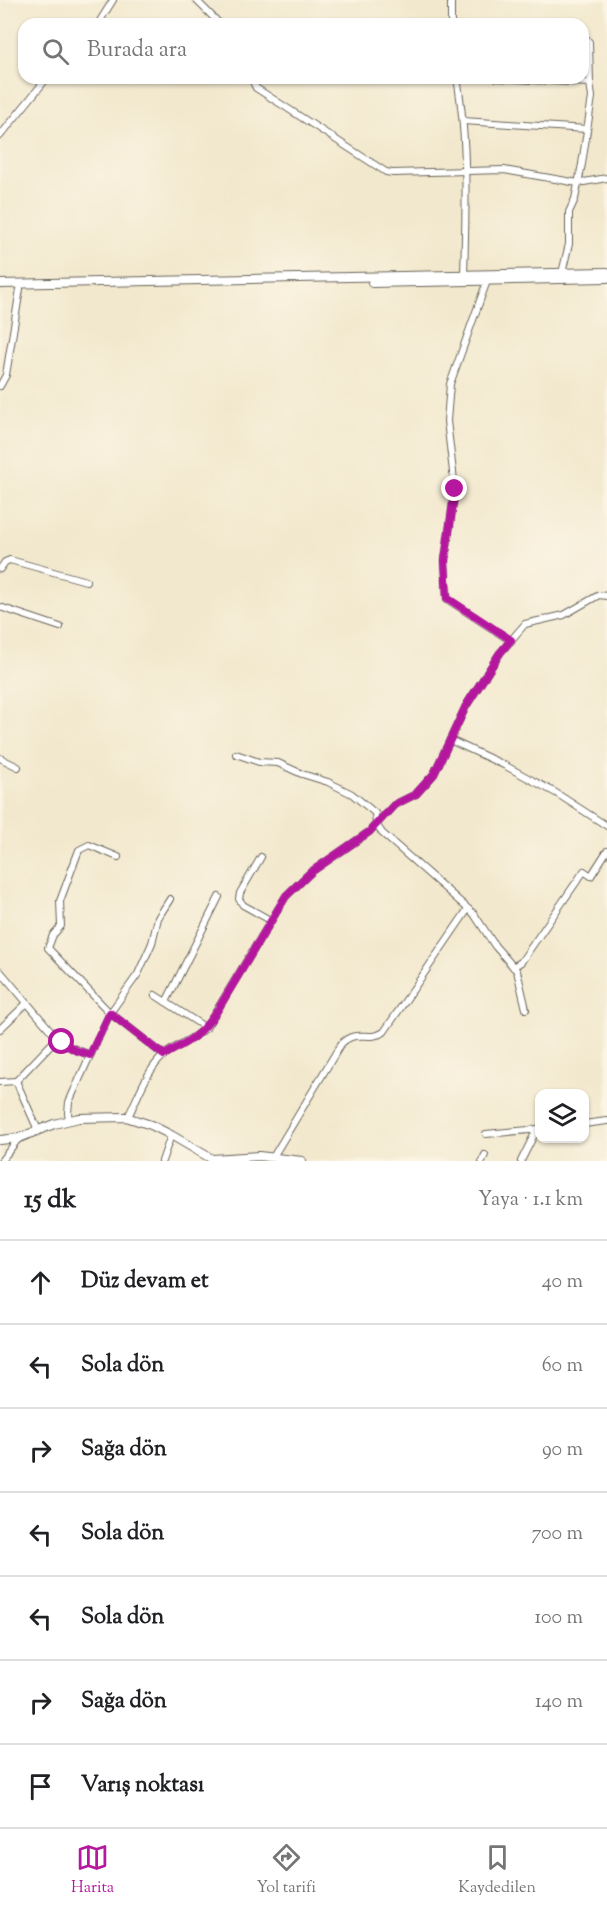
<!DOCTYPE html>
<html lang="tr">
<head>
<meta charset="utf-8">
<style>
  :root { --surface:#fff; --page:#f2f2f2; --text:#202124; --muted:#757577; --line:#e0e0e0; --accent:#b5179e }
  body { margin:0; font-family:"Sorts Mill Goudy",serif; background:var(--page); color:var(--text) }
  .controls { position:absolute; right:18px; bottom:18px; display:grid; overflow:hidden; border-radius:12px; box-shadow:0 2px 4px #0004 }
  .controls button { width:54px; height:54px; display:grid; place-items:center; padding:0; border:0; border-bottom:2px solid var(--line); background:var(--surface); color:var(--text); font:30px sans-serif }
  .stop { position:absolute; width:18px; height:18px; margin:-14px; border:4px solid #b5179e; border-radius:50%; background:#fff }
  .stop.end { background:#b5179e; border-color:#fff; box-shadow:0 2px 6px #0008 }
  .list { margin:0; padding:0; list-style:none }
  h2 { display:flex; justify-content:space-between; align-items:center; height:78px; margin:0; padding:0 24px; font-size:26px }
  h2 small { font-size:20px; font-weight:400; color:var(--muted) }
  .list li { display:grid; grid-template-columns:39px 1fr auto; gap:18px; align-items:center; box-sizing:border-box; height:84px; padding:0 24px; border-top:2px solid var(--line) }
  .list b { display:block; font-size:22px; white-space:nowrap }
  .list em { font-size:20px; font-style:normal; color:var(--muted) }
  .icon { flex:none; width:33px; height:33px; fill:none; stroke:currentColor; stroke-width:2; stroke-linecap:round; stroke-linejoin:round }
  .map { position:relative; flex:none; width:607px; height:1161px; overflow:hidden }
  .search { position:absolute; background:var(--surface); box-shadow:0 2px 4px #0004; left:18px; right:18px; top:18px; height:66px; display:flex; align-items:center; gap:15px; box-sizing:border-box; padding:0 21px; border-radius:18px; color:var(--muted); font-size:22px }
  .sheet { height:666px; background:var(--surface) }
  nav { display:flex; justify-content:space-around; align-items:center; box-sizing:border-box; height:84px; border-top:2px solid var(--line); background:var(--surface); font-size:16px; color:var(--muted) }
  nav a { display:grid; justify-items:center; gap:3px }
  nav .on { color:var(--accent) }
  .map>svg:first-child { display:block }
  .lines { fill:none; stroke-linecap:round; stroke-linejoin:round }
  .street-casing { stroke:#67635a; stroke-width:8 }
  .secondary-casing { stroke:#67635a; stroke-width:10 }
  .street { stroke:#fff; stroke-width:6 }
  .secondary { stroke:#fff; stroke-width:8 }
  .route { stroke:#b5179e; stroke-width:8 }
</style>
</head>
<body>
<div class="map">
<svg width="607" height="1161" viewBox="0 0 607 1161">
  <rect width="100%" height="100%" fill="#fcf5e5"/>
  <filter id="ink" filterUnits="userSpaceOnUse"><feTurbulence type="fractalNoise" baseFrequency=".0167" numOctaves="2"/><feDisplacementMap in="SourceGraphic" scale="12" xChannelSelector="R" yChannelSelector="G"/><feConvolveMatrix kernelMatrix="1 2 1 2 8 2 1 2 1" color-interpolation-filters="sRGB"/></filter>
  <filter id="wash" filterUnits="userSpaceOnUse"><feTurbulence type="fractalNoise" baseFrequency=".008" numOctaves="4" result="noise"/><feDisplacementMap in="SourceGraphic" scale="24" xChannelSelector="R" yChannelSelector="G"/><feGaussianBlur stdDeviation="1.35" result="paint"/><feColorMatrix in="noise" values="0 0 0 0 0 0 0 0 0 0 0 0 0 0 0 0 0 1.4 0 .05"/><feComposite in="paint" operator="in"/></filter>
  <g filter="url(#wash)">
    <rect width="100%" height="100%" fill="#f2e8cd"/>
  </g>
  <g filter="url(#ink)">
    <g class="lines">
      <defs>
        <g id="street">
          <polyline points="196,0 220,24"/>
          <polyline points="451,0 451,24"/>
          <polyline points="98,24 113,0"/>
          <polyline points="583,35 589,42 590,83"/>
          <polyline points="256,78 254,84 256,88 386,172 393,173 504,170 578,183 607,178"/>
          <path d="M457,78C468,141 466,211 464,275"/>
          <polyline points="497,78 590,83 592,97 582,164 575,199 569,212 569,244 562,273"/>
          <polyline points="463,121 587,129"/>
          <polyline points="0,136 47,78"/>
          <polyline points="487,281 450,384 447,421 455,489 445,560 447,599 511,641"/>
          <polyline points="0,386 6,375 20,289"/>
          <polyline points="0,569 5,562 10,560 86,581"/>
          <polyline points="0,607 60,627"/>
          <polyline points="450,740 504,765 556,793 607,826"/>
          <polyline points="236,754 259,762 278,763 302,774 328,782 352,794 375,813 376,824 382,833 474,914 495,946 517,971 526,1009"/>
          <polyline points="0,758 18,767"/>
          <polyline points="118,857 89,845 79,850 60,901 61,926 53,935 48,948 110,1013 164,1055"/>
          <polyline points="261,857 240,893 239,899 243,905 270,920"/>
          <polyline points="513,967 521,962 584,871 591,876 607,851"/>
          <polyline points="0,971 57,1038 70,1047 90,1055"/>
          <polyline points="155,995 206,1028"/>
          <polyline points="166,1002 219,897"/>
          <polyline points="0,1029 26,1004"/>
          <polyline points="16,1081 57,1038"/>
          <polyline points="0,1082 16,1081 38,1130"/>
          <path d="M128,1117C138,1097 146,1072 163,1056C175,1046 193,1039 206,1028L286,896L311,872L369,832L394,805L416,794L434,774L466,706L500,653L525,624L564,615L599,595L607,596"/>
          <polyline points="69,1120 68,1113 69,1102 88,1060 110,1013 138,974 152,943 158,918 170,899"/>
          <polyline points="584,1124 607,1121"/>
          <polyline points="486,1134 540,1129"/>
          <path d="M273,1157L341,1044C357,1028 368,1042 384,1032L468,909"/>
          <polyline points="1,1161 19,1138"/>
          <polyline points="162,1161 171,1135"/>
          <polyline points="482,1161 485,1155"/>
          <polyline points="521,1161 537,1129"/>
        </g>
        <g id="secondary">
          <polyline points="372,283 607,278"/>
          <polyline points="0,284 607,272"/>
          <polyline points="0,1140 19,1138 54,1124 79,1118 126,1117 151,1125 171,1135 212,1159 259,1156 302,1161"/>
        </g>
      </defs>
      <!-- street casing -->
      <use href="#street" class="street-casing"/>
      <!-- secondary casing -->
      <use href="#secondary" class="secondary-casing"/>
      <!-- street -->
      <use href="#street" class="street"/>
      <!-- secondary -->
      <use href="#secondary" class="secondary"/>
    </g>
  </g>
  <g class="lines" filter="url(#ink)">
    <!-- route -->
    <path class="route" d="M62,1042L75,1050L90,1055L110,1013L164,1055C188,1042 201,1035 217,1011L286,896L311,872L369,832L394,805L416,794L434,774L466,706L500,653L511,640L447,598L445,560L455,489"/>
  </g>
</svg>
<div class="controls">
<button><svg class="icon" aria-label="layers" viewBox="0 0 24 24"><path d="M12 4l9 5-9 5-9-5zM3 14l9 5 9-5"/></svg></button>
</div>
<div class="stop" style="left:62px;top:1042px"></div>
<div class="stop end" style="left:455px;top:489px"></div>
<div class="search"><svg class="icon" aria-label="search" viewBox="0 0 24 24"><circle cx="10" cy="10" r="6"/><path d="M15 15l6 6"/></svg>Burada ara</div>
</div>
<section class="sheet">
<h2>15 dk<small>Yaya · 1.1 km</small></h2>
<ul class="list">
<li><svg class="icon" aria-label="ahead" viewBox="0 0 24 24"><path d="M12 20V5M6 11l6-6 6 6"/></svg><div><b>Düz devam et</b></div><em>40 m</em></li>
<li><svg class="icon" aria-label="left" viewBox="0 0 24 24"><path d="M17 20v-9H6M10 6l-5 5 5 5"/></svg><div><b>Sola dön</b></div><em>60 m</em></li>
<li><svg class="icon" aria-label="right" viewBox="0 0 24 24"><path d="M7 20v-9h11M14 6l5 5-5 5"/></svg><div><b>Sağa dön</b></div><em>90 m</em></li>
<li><svg class="icon" aria-label="left" viewBox="0 0 24 24"><path d="M17 20v-9H6M10 6l-5 5 5 5"/></svg><div><b>Sola dön</b></div><em>700 m</em></li>
<li><svg class="icon" aria-label="left" viewBox="0 0 24 24"><path d="M17 20v-9H6M10 6l-5 5 5 5"/></svg><div><b>Sola dön</b></div><em>100 m</em></li>
<li><svg class="icon" aria-label="right" viewBox="0 0 24 24"><path d="M7 20v-9h11M14 6l5 5-5 5"/></svg><div><b>Sağa dön</b></div><em>140 m</em></li>
<li><svg class="icon" aria-label="arrive" viewBox="0 0 24 24"><path d="M6 21V4h12l-3 4 3 4H6"/></svg><div><b>Varış noktası</b></div></li>
</ul>
</section>
<nav>
<a class="on"><svg class="icon" aria-label="map" viewBox="0 0 24 24"><path d="M3 6l6-2 6 2 6-2v14l-6 2-6-2-6 2zM9 4v14M15 6v14"/></svg>Harita</a>
<a><svg class="icon" aria-label="directions" viewBox="0 0 24 24"><path d="M12 3l9 9-9 9-9-9zM9 14v-3h6M13 9l2 2-2 2"/></svg>Yol tarifi</a>
<a><svg class="icon" aria-label="saved" viewBox="0 0 24 24"><path d="M7 4h10v16l-5-4-5 4z"/></svg>Kaydedilen</a>
</nav>
</body>
</html>
